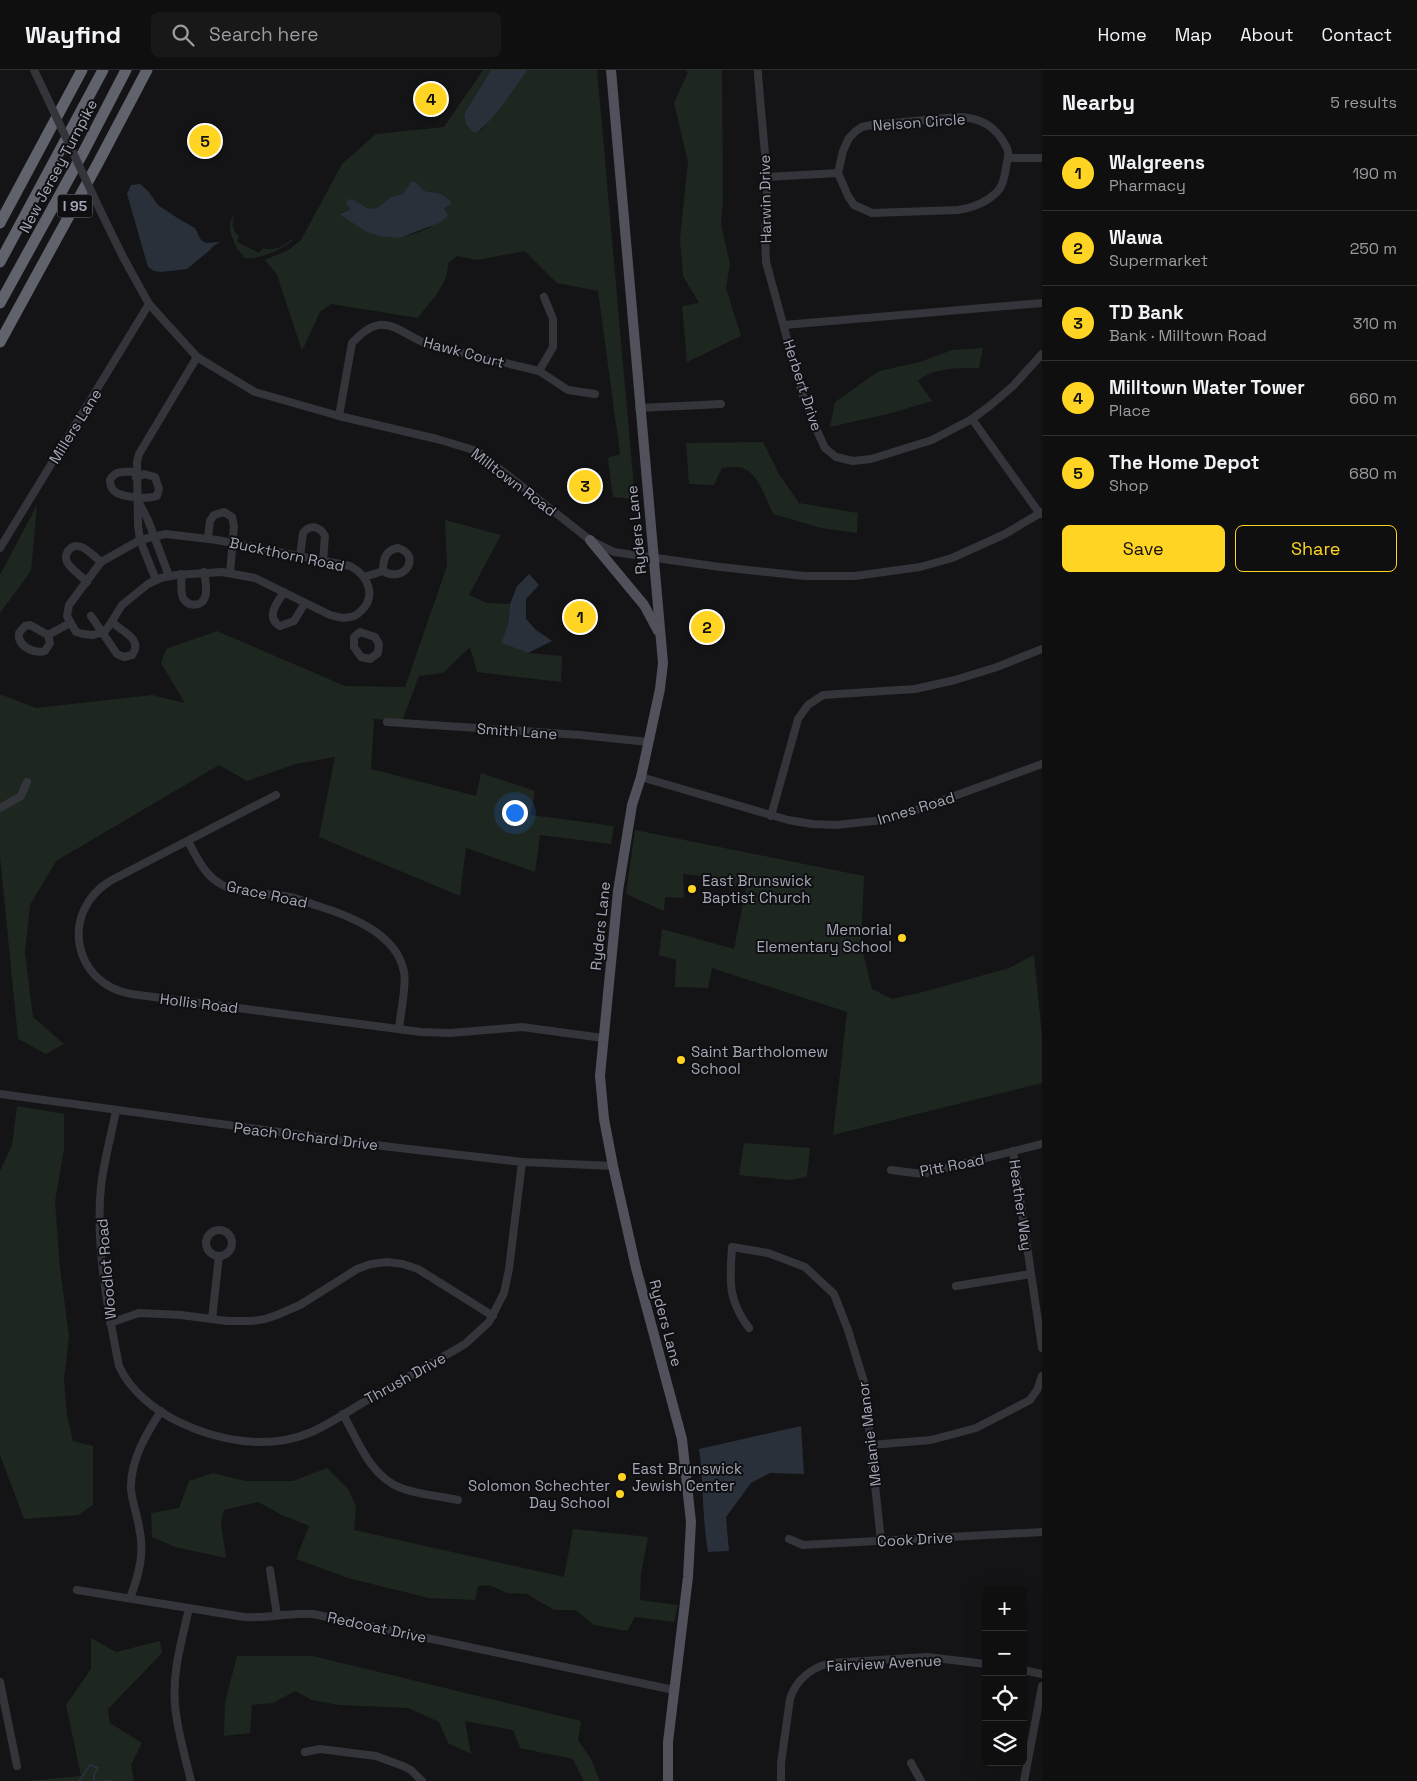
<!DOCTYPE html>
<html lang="en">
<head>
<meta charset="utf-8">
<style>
  :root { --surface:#0f0f10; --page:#181819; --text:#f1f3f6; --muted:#9b9c9f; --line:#2f2f30; --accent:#ffd422 }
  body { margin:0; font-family:"Space Grotesk",sans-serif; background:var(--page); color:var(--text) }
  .controls { position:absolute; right:15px; bottom:15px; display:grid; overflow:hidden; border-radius:8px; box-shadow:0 5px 20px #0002 }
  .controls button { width:45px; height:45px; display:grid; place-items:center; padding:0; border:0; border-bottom:1px solid var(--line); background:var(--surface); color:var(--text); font:25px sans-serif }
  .you { position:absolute; left:514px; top:742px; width:18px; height:18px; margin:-12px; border:4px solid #fff; border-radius:50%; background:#1a73e8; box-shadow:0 0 0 8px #1a73e833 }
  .badge { display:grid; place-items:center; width:32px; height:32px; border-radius:50%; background:var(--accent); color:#111; font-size:16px; font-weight:700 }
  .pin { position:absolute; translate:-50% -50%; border:2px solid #fff; box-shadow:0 1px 5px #0006 }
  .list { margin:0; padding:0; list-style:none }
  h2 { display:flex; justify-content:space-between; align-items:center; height:65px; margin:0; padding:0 20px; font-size:21px }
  h2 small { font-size:16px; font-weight:400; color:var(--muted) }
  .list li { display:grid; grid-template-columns:32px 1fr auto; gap:15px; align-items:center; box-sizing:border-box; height:75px; padding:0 20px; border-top:1px solid var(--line) }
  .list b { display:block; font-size:19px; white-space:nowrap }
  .list p { margin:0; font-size:16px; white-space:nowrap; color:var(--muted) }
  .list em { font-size:16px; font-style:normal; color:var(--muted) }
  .actions { display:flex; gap:10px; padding:15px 20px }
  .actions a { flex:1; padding:11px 0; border:1px solid var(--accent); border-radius:8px; text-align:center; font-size:18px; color:var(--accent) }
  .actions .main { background:var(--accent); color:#111 }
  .icon { flex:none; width:28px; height:28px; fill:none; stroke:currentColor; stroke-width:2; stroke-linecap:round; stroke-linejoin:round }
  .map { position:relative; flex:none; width:1042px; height:1711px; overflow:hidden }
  header { display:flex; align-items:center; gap:30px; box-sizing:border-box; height:70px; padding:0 25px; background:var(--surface); border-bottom:1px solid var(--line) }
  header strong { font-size:24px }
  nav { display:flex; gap:28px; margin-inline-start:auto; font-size:18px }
  .search { width:350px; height:45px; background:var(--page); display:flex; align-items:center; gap:12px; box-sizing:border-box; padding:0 18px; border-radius:8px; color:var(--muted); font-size:19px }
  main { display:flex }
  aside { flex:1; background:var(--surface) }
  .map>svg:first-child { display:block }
  .green { fill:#1e2620; fill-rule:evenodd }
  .water { fill:#29303a }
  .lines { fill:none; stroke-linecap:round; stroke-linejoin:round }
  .stream { stroke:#29303a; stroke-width:2 }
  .minor { stroke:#34353b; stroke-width:8 }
  .major { stroke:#50515a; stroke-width:10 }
  .highway { stroke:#60626c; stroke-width:11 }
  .minor-bridge { stroke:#34353b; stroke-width:8 }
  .poi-dot { fill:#ffd422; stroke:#0f0f11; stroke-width:2 }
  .labels { text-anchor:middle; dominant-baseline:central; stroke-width:4; stroke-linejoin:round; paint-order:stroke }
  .shield { fill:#0f0f11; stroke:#777985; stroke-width:1 }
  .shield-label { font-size:14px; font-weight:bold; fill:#a4a7b7 }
  .street-label { font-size:15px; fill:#a4a7b7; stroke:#0f0f11 }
  .poi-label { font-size:15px; fill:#a4a7b7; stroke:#0f0f11; text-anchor:start }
</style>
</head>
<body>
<header>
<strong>Wayfind</strong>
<div class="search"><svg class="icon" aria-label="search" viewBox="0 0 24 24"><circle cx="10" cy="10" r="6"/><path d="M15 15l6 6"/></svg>Search here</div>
<nav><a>Home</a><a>Map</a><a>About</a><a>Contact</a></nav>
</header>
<main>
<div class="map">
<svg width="1042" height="1711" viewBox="0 0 1042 1711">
  <rect width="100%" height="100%" fill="#141416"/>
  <!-- green -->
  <g class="green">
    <path d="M483,0H491L464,44L481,61L528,0H597L635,429L613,427L608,388L620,384L598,221L557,213L525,181L477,190L457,186L448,193C448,216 431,230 418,248L331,234L320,242L302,281L277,205L265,190L290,179L301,170L342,94L376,64L444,57ZM417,113L424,121L439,123L450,130L443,138L448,146C407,175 378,173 339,143L351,139L356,131L368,140L377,138L391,127L403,124Z"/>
    <polygon points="685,0 722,0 723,131 721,154 730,194 726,218 741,266 687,292 682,236 699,233 683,206 680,169 688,92 674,33 688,2"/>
    <path d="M236,141C232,151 230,158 239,166L237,172L259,183L263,178C275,182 283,176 292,169L293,170C283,179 259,190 245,188C238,182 229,165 230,155C230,150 234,145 236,141Z"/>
    <path d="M983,278L979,298C959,298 934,297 918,311L932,331L888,344L830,357L835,332L879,301L920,292L952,280Z"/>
    <path d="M763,372L779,404L799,433L858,443L857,463L821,458L773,444C767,431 757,401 742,398C736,396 728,398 722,398L714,415L689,414L686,373Z"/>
    <polygon points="37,435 31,501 0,543 0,505"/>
    <polygon points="445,450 501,465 469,525 487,533 510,534 508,554 501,573 528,583 562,586 561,612 477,602 470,577 443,603 419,606 402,651 374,649 371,699 476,726 481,703 535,721 531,745 614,756 611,774 540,765 535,802 466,778 460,826 319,767 335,687 296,694 247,711 219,695 56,791 30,835 25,882 33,947 64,974 46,984 18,969 0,786 0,624 36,638 152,625 185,633 161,593 166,579 217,561 345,616 405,617 447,496"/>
    <polygon points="635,760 864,806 861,875 872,919 892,929 923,922 1009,898 1034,885 1042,967 1042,1013 833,1065 847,942 712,898 708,918 675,917 676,890 659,885 662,859 734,879 746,818 702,812 702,806 683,804 684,828 665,827 664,841 626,824"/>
    <polygon points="17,1036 64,1044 64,1079 55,1132 60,1198 69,1266 64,1309 67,1345 73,1371 93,1376 93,1435 78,1445 24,1449 0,1385 0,1101 12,1075"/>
    <polygon points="744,1073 810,1078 807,1107 790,1110 739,1105"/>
    <polygon points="327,1398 348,1419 356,1437 354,1460 564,1507 573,1459 648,1467 641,1504 640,1530 678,1535 674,1552 635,1547 627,1561 594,1555 575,1540 554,1540 527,1524 507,1523 489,1515 478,1516 475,1530 429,1528 348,1508 296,1489 309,1456 282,1445 258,1432 224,1440 221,1452 226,1488 175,1477 152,1467 151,1443 179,1438 189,1411 213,1403 245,1411 293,1411"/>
    <polygon points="91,1568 116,1582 160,1571 162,1583 108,1639 110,1653 142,1673 131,1695 134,1711 27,1711 81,1706 66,1635 91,1599"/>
    <polygon points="237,1586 313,1586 581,1651 578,1670 591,1689 600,1711 584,1711 573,1689 520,1678 513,1660 465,1651 471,1684 448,1673 439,1652 408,1638 339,1635 312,1630 295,1621 273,1633 252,1635 250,1663 224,1666 225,1632"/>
  </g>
  <!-- water -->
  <g class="water">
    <path d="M491,0H528C516,15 490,57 474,63L466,54L464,44Z"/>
    <polygon points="412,111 417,113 424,121 439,123 450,130 451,134 444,138 446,141 448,146 439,153 399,168 379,166 365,161 339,144 351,139 346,134 348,129 356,131 368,139 377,138 391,127 403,124"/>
    <polygon points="140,114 148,121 158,135 179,149 195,158 201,170 206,173 220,172 212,177 210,180 187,199 161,202 154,201 148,197 127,124 131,115"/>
    <polygon points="529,504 539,515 526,529 526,549 536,560 552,571 528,583 501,573 508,554 510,534 517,516"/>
    <path d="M801,1356L804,1404L770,1403L751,1413L726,1447L729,1481L708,1482C702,1448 704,1413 699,1379Z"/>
  </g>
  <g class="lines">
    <!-- stream -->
    <g class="stream">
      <polyline points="79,1711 90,1695 98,1698 94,1705 94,1711"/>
      <polyline points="103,1711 112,1711"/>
    </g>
    <!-- minor -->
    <g class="minor">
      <polyline points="34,0 44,21"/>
      <polyline points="758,0 758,5 767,107 767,133 765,163 766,192 802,323 812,350 825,378 836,387 853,391 871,389 932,370 972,349 992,334 1013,316 1042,284"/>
      <path d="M957,47C975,47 990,52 1001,68C1003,71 1007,77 1008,81C1009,86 1007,92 1006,97C1005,106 1003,116 997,122C987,132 972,138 958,140L872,143L854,135L848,126L838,103L843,81L849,68L856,61L862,57L872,55Z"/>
      <polyline points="1008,88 1042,88"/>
      <polyline points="767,107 838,103"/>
      <polyline points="101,142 123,187 149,234 197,287 255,322 339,346 437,369 477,381 590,470 614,482 720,497 805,506 855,506 920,497 952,488 1005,464 1042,442"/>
      <polyline points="784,255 1042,233"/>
      <polyline points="539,301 553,277 553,249 544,227"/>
      <polyline points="639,338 721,334"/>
      <path d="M339,346L352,273C383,239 394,260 427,274L539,301L568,320L595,324"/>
      <polyline points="972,349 1040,444"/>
      <path d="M136,408L144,404L155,407L159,419L157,426C148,429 122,428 114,421C111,418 110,415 110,410C116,399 126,402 136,402"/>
      <polyline points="137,429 148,450 169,506"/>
      <path d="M166,464L217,470L350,496C368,505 377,526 361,541C358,544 354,547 350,547C344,549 337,547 330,545L255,508L222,502L176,505L161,508L148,514L122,535L109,556L104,562L93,565L83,564L76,562L67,546L69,535L101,492L140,470Z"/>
      <polyline points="208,468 210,451 214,445 224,442 232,447 234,456 230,503"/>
      <polyline points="0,478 149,234"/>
      <path d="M398,478C422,485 405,514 383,501C383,490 385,480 398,478Z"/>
      <path d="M300,486L303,463C310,454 320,456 325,466L323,491"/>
      <path d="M181,504C182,511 180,522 183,528C188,537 202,537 205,527C208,520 205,510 204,502"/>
      <polyline points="364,507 383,501"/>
      <polyline points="156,510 140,470 138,455 137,392 139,384 197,287"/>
      <path d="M87,512C82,507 70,498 67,492C65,489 66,484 68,481C78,467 93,486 101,492"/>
      <path d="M284,522C277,533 265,547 280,556L294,551L305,533"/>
      <path d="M91,546L117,584L124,587L132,585C144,569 121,561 112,552"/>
      <path d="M30,555L48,565L50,573L45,581C34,584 17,576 19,563L25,556Z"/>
      <polygon points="360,562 375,567 379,574 378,583 370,589 361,587 354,577 354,567"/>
      <polyline points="48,565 70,553"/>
      <polyline points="387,652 581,665 648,672"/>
      <polyline points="641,707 788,750 812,754 836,755 883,750 905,744 1042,694"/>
      <path d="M276,725L110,811C60,842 72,913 131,924L421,962L450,963L522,957L603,968"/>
      <polyline points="0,738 21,726 27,712"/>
      <polyline points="771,746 798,649 808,635 823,625 915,619 955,610 997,597 1042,579"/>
      <path d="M188,771C196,786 204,804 219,813C237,825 264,823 285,826C295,827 305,832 315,835C348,845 397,863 404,902C407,913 400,946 399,959"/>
      <polyline points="0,1024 391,1077 522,1092 613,1096"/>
      <path d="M116,1041C111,1066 104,1091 101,1116C95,1175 108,1240 119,1296C130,1321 156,1341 179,1352C218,1371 268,1380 309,1363C329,1355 350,1340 369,1329C401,1311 433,1293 465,1274L489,1252L504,1223L509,1199L522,1092"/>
      <polyline points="1013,1081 1042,1278"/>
      <polyline points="891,1100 922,1104 1042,1074"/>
      <circle cx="219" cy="1173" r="13"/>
      <polyline points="956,1216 1031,1204"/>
      <polyline points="212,1249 219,1186"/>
      <polyline points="110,1253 139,1243 181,1245 227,1251 252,1251 265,1249 277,1245 300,1235 357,1199 371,1194 387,1192 403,1194 418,1199 493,1246"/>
      <path d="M749,1258C727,1229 730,1210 732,1177L768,1183L805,1197L834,1224L848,1260L864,1312L881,1471"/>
      <path d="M343,1344C358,1371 370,1406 401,1418C419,1425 440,1426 458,1430"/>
      <polyline points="871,1375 931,1370 976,1358 1030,1330 1037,1320 1042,1306"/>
      <polyline points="789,1469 803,1475 1042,1462"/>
      <polyline points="270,1500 277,1545"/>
      <path d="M77,1520L244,1547C267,1549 290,1542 313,1544L674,1620"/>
      <path d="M130,1528C139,1505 145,1482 139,1457C137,1444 132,1432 131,1419C130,1391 146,1364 161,1341"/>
      <path d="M189,1538C182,1570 172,1602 175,1635C177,1660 185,1686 191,1711"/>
      <polyline points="1023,1600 1042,1604"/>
      <polyline points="0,1612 17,1696"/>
      <polyline points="305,1682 320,1679 376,1686 403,1696 411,1700 422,1711"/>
      <polyline points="911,1693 921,1711"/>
      <path d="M781,1711V1693L790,1629C796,1610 811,1598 830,1593L927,1587L986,1594"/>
      <polyline points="1024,1711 1042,1616"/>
    </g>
    <!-- major -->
    <g class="major">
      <polyline points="611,0 663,593 660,619 641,707 632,735 618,821 600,1006 604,1049 613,1096 636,1198 682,1369 691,1452 688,1507 668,1672 668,1711"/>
      <polyline points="590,470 644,535 658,561"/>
    </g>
    <!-- highway -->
    <g class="highway">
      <polyline points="0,153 82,0"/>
      <polyline points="0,192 103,0"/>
      <polyline points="0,233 84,81 126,0"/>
      <polyline points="0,272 98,93 147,0"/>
    </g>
    <!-- minor-bridge -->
    <polyline class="minor-bridge" points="44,21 101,142"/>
  </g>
  <!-- markers -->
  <g class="poi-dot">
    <circle cx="692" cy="819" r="5"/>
    <circle cx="902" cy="868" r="5"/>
    <circle cx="681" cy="990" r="5"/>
    <circle cx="622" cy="1407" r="5"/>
    <circle cx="620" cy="1424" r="5"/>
  </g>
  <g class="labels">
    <!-- shield labels -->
    <rect class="shield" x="57.5" y="124.5" width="35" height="23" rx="4"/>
    <g class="shield-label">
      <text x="75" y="136">I 95</text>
    </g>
    <!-- street labels -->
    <g class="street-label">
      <text transform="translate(919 52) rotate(-4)">Nelson Circle</text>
      <text transform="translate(58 96) rotate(-62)">New Jersey Turnpike</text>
      <text transform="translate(765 129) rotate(-91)">Harwin Drive</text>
      <text transform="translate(464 282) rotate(15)">Hawk Court</text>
      <text transform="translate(803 315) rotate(72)">Herbert Drive</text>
      <text transform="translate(75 356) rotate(-58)">Millers Lane</text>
      <text transform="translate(514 412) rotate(37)">Milltown Road</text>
      <text transform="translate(636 460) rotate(-96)">Ryders Lane</text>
      <text transform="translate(287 484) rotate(12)">Buckthorn Road</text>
      <text transform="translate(517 661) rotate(4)">Smith Lane</text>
      <text transform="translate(916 738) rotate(-17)">Innes Road</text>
      <text transform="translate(267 824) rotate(12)">Grace Road</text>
      <text transform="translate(600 856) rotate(-84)">Ryders Lane</text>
      <text transform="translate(199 933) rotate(7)">Hollis Road</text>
      <text transform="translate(306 1066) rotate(7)">Peach Orchard Drive</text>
      <text transform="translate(952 1095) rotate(-11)">Pitt Road</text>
      <text transform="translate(1021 1135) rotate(82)">Heather Way</text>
      <text transform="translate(106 1199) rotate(-95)">Woodlot Road</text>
      <text transform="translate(666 1253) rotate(75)">Ryders Lane</text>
      <text transform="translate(405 1308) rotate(-29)">Thrush Drive</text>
      <text transform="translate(869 1364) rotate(-97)">Melanie Manor</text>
      <text transform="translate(915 1469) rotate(-3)">Cook Drive</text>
      <text transform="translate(377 1557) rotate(12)">Redcoat Drive</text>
      <text transform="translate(884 1593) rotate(-3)">Fairview Avenue</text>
    </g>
    <!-- poi labels -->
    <g class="poi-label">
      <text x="702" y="810">East Brunswick<tspan x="702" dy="17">Baptist Church</tspan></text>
      <text x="892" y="859" text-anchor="end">Memorial<tspan x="892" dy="17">Elementary School</tspan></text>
      <text x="691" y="981">Saint Bartholomew<tspan x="691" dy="17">School</tspan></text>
      <text x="632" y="1398">East Brunswick<tspan x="632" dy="17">Jewish Center</tspan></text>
      <text x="610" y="1415" text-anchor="end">Solomon Schechter<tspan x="610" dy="17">Day School</tspan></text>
    </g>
  </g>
</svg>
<div class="controls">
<button>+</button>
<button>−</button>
<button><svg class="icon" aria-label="locate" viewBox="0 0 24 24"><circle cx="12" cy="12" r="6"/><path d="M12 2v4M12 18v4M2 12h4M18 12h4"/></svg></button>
<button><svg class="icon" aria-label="layers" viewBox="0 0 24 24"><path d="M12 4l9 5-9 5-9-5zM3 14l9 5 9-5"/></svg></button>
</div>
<div class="you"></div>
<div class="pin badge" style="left:580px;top:547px">1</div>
<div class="pin badge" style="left:707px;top:557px">2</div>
<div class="pin badge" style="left:585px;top:416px">3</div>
<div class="pin badge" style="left:431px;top:29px">4</div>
<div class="pin badge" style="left:205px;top:71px">5</div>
</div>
<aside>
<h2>Nearby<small>5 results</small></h2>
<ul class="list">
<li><span class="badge">1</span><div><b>Walgreens</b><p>Pharmacy</p></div><em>190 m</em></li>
<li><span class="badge">2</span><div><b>Wawa</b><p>Supermarket</p></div><em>250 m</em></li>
<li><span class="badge">3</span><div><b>TD Bank</b><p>Bank · Milltown Road</p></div><em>310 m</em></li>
<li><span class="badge">4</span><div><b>Milltown Water Tower</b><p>Place</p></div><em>660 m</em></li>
<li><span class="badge">5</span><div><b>The Home Depot</b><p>Shop</p></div><em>680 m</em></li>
</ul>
<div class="actions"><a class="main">Save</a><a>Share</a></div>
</aside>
</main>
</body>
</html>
